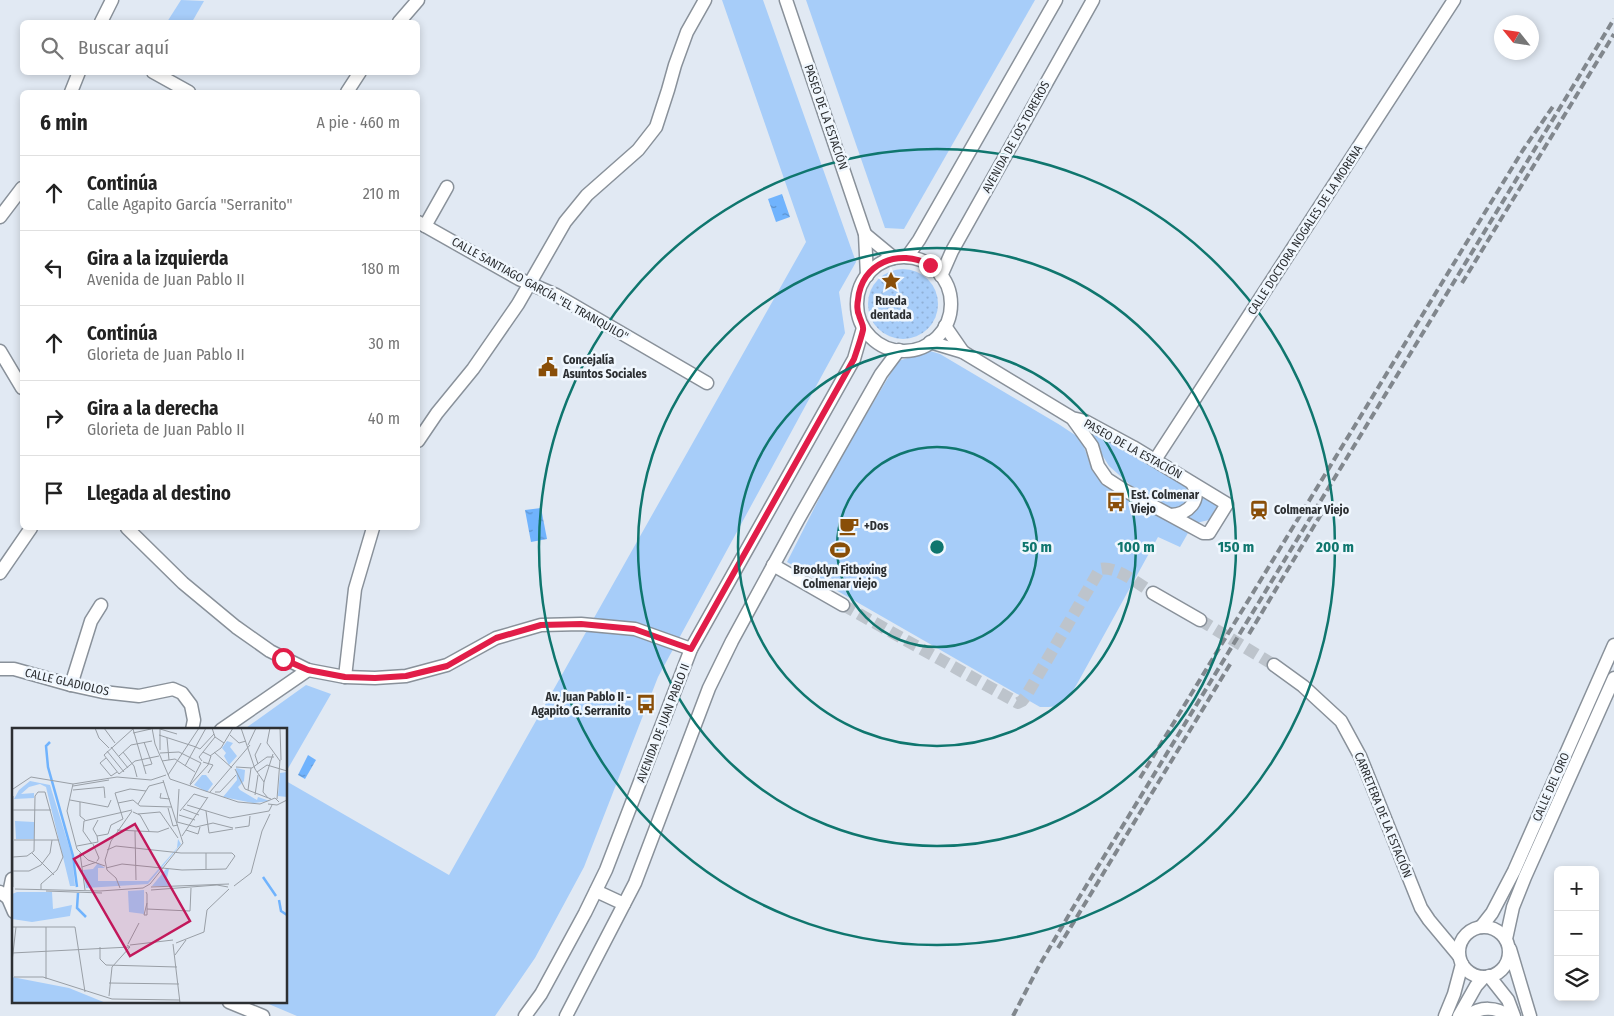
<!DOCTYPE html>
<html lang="es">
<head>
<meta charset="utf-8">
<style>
  :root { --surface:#fff; --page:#f6f6f6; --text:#222; --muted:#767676; --line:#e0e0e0 }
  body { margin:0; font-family:"Fira Sans Condensed",sans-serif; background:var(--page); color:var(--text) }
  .controls { position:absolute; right:15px; bottom:15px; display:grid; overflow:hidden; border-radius:8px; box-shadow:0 2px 8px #0003 }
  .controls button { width:45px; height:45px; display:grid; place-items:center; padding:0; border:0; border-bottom:1px solid var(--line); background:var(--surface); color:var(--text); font:25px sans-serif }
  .compass { position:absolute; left:1494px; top:15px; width:45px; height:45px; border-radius:50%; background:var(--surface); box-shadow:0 2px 8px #0003; rotate:300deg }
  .stop { position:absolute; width:15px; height:15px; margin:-11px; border:4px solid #e11d48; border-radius:50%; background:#fff }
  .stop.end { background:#e11d48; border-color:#fff; box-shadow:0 1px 5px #0008 }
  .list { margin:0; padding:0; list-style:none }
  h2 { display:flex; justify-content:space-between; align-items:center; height:65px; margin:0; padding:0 20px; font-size:21px }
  h2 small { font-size:16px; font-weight:400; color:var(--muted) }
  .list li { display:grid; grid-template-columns:32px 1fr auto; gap:15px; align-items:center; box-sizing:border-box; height:75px; padding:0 20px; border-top:1px solid var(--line) }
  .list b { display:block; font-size:19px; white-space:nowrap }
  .list p { margin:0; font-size:16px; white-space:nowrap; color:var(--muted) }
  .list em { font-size:16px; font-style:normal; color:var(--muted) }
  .icon { flex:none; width:28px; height:28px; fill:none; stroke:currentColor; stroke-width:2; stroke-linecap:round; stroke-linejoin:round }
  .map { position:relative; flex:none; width:1614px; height:1016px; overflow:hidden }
  .search { position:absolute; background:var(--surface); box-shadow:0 2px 8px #0003; left:20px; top:20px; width:400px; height:55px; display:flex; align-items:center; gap:12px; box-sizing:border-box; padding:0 18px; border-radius:8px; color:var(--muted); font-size:19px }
  .panel { position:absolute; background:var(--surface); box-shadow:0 2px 8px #0003; left:20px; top:90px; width:400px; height:440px; border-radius:8px }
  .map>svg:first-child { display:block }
  .park { fill:#a7cdf9 }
  .garden { fill:url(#garden-dots) }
  .water { fill:url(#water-ripples) }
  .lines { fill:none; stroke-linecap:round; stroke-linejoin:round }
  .minor-tunnel { stroke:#bdc4cc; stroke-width:12; stroke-dasharray:12 6; stroke-linecap:butt }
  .minor-casing { stroke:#89919a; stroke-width:15 }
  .minor { stroke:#fff; stroke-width:12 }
  .rail { stroke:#81878d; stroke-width:4; stroke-dasharray:8 4; stroke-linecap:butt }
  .route { stroke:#e11d48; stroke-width:6 }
  .ring { fill:none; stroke:#0f766e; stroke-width:2.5 }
  .labels { text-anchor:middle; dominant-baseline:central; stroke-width:5; stroke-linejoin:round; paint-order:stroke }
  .street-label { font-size:12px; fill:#2c2f32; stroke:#f0f7fe }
  .poi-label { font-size:12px; font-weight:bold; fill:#2c2f32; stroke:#f0f7fe; text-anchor:start }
  .inset-river { fill:none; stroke:#70b3fd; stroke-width:2.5 }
  .inset-road { fill:none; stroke:#999fa6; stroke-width:1 }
  .view { fill:#c2185b; fill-opacity:0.15; stroke:#c2185b; stroke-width:2.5 }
  .inset-edge { fill:none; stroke:#2c2f32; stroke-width:2.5 }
  .centre { fill:#0f766e; stroke:#f0f7fe; stroke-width:2.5 }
  .ring-label { font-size:15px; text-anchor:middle; font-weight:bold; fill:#0f766e; stroke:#f0f7fe; stroke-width:5; stroke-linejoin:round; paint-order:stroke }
</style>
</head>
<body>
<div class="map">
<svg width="1614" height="1016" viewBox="0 0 1614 1016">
  <defs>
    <pattern id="garden-dots" width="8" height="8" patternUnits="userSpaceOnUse" patternTransform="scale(1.25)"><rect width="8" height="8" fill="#a7cdf9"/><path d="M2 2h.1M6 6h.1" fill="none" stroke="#90b0d6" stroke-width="1.8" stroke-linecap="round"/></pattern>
    <pattern id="water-ripples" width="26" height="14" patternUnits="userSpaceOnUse" patternTransform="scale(1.25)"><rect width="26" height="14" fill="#70b3fd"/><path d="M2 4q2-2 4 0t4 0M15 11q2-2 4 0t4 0" fill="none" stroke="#5c92cd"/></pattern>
  </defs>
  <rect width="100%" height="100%" fill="#e1e9f3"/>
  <!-- park -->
  <g class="park">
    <polygon points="181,0 204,1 192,22 167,22"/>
    <polygon points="722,0 763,0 856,262 839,292 845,333 658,677 584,867 535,958 495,1016 297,1016 264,1002 286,1002 286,781 449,875 806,242"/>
    <polygon points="806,0 1035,0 904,229 885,228"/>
    <path d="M930,351L940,354L1060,425L1078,437L1084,447L1092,470L1103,485L1188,533L1180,547L1158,537L1077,684C1065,703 1063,708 1040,707L787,562L835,467L898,361Z"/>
    <polygon points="1085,427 1192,486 1218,504 1209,520 1196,523 1136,490 1109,466"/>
    <polygon points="306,685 331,694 286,772 286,730 243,730"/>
  </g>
  <!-- garden -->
  <circle class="garden" cx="903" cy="304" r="35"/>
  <!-- water -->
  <g class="water">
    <polygon points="782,194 790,217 776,222 768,199"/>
    <polygon points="541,508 547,539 531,542 525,510"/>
    <polygon points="308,755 316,760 305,779 298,775"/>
  </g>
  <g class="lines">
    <!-- minor-tunnel -->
    <g class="minor-tunnel">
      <path d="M843,605L1018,703L1022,701L1026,696L1100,569C1115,565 1140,585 1153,593"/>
      <polyline points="1200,620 1274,665"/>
    </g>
    <defs>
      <g id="minor">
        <polyline points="786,0 865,234 867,276"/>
        <polyline points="101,22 112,0"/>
        <polyline points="399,22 418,0"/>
        <polyline points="153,72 189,92"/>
        <polyline points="71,92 79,72"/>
        <polyline points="347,92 360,72"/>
        <polyline points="0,217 22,188"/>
        <polyline points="418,222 519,279 556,295 707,383"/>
        <polyline points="425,226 447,187"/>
        <polyline points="865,234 894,258"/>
        <polyline points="907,257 919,240 1056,0"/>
        <circle cx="904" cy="304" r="47"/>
        <polyline points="941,276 952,251 1093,0"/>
        <polyline points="945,326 963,352"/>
        <polyline points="930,342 963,352 1072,418 1085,421 1133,447 1227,504 1209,533 1203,533 1124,490 1107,479 1098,466 1092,446 1072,418"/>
        <polyline points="0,351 22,388"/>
        <polyline points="418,441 437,413 473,369 518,304 565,222 587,195 638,150 656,127 668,90 675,65 687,32 705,0"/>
        <polyline points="1155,460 1454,0"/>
        <path d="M1171,515C1188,514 1203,500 1192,483"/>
        <polyline points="127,528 183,583 236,627 270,651 308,670 345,677 375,678 406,676 447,665 496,638 541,625 581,624 635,629 691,649"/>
        <polyline points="773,565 843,605"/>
        <polyline points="0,573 31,528"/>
        <polyline points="1153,593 1200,620"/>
        <polyline points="1274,665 1303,686 1341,721 1360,756 1421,908 1429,920 1459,956"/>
        <polyline points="0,669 14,669 71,685 103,692 139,696 173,689 182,693 191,705 194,720 192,730"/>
        <polyline points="345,677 355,589 373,528"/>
        <polyline points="71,685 91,621 101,605"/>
        <polyline points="221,730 308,670"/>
        <polyline points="596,891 624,904"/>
        <polyline points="0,892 8,898 14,912"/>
        <polyline points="8,898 12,879"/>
        <circle cx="1484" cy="952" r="25"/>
        <polyline points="1481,927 1492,913 1514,871 1614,645"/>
        <polyline points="1506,939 1513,907 1525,877 1614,678"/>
        <polyline points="1510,949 1530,1016"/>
        <polyline points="1489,976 1508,1000 1514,1016"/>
        <polyline points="229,1002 263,1016"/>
        <polyline points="525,1016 541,994 585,913 606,870 691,649 854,359 863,328"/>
        <polyline points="566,1016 635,883 709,688 732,641 798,520 881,374 899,350"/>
        <polyline points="1445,1016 1454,994 1462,964"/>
        <polyline points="1459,1016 1476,986 1484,977"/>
        <path d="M1468,1016C1480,1006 1497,1007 1509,1016"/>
      </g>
    </defs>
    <!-- minor casing -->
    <use href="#minor" class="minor-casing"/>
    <!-- minor -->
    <use href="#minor" class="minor"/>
    <!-- rail -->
    <g class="rail">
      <polyline points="1462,283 1614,34"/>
      <polyline points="1249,634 1329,501"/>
      <polyline points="1140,778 1523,150 1554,105"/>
      <polyline points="1058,948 1232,661"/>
      <polyline points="1013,1016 1039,966 1077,901 1614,19"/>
    </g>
  </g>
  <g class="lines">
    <!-- route -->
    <path class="route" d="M283,659L308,670L345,677L375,678L406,676L447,666L496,638L541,625L581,624L634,629L691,649L854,359C857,350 861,339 863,330C864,325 860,320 859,315C857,311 857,304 858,300C861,263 899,248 930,265"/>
  </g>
  <!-- distance rings -->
  <g class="ring">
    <circle cx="937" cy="547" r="100"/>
    <circle cx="937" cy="547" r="199"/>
    <circle cx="937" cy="547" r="299"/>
    <circle cx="937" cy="547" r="398"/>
  </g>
  <!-- icons -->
  <defs>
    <symbol id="sight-bare" viewBox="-9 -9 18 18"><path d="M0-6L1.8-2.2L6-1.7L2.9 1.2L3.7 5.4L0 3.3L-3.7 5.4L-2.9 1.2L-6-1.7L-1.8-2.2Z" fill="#894e08" stroke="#f0f7fe" stroke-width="2.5" paint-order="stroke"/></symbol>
    <symbol id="civic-bare" viewBox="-9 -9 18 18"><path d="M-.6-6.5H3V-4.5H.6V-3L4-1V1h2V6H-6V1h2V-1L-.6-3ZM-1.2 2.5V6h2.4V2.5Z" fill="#894e08" stroke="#f0f7fe" stroke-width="2.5" paint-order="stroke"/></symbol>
    <symbol id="bus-bare" viewBox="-9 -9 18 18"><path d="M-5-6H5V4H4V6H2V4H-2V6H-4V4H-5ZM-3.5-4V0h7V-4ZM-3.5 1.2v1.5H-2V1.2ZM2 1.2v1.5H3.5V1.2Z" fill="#894e08" stroke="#f0f7fe" stroke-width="2.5" paint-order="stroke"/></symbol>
    <symbol id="station-bare" viewBox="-9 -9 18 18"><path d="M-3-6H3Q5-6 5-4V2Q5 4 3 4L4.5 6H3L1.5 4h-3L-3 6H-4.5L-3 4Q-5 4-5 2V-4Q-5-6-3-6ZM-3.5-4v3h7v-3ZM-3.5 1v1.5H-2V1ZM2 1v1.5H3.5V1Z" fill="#894e08" stroke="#f0f7fe" stroke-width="2.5" paint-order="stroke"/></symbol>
    <symbol id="cafe-bare" viewBox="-9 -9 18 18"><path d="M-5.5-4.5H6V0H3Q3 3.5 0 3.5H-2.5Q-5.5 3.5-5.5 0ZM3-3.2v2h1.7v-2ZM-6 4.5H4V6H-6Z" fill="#894e08" stroke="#f0f7fe" stroke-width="2.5" paint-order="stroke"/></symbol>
    <symbol id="stadium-bare" viewBox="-9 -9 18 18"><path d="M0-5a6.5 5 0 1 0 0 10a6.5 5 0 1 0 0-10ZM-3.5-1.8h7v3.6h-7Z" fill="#894e08" stroke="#f0f7fe" stroke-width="2.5" paint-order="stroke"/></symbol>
  </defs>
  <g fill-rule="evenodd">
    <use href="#sight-bare" x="877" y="267" width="28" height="28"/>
    <use href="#civic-bare" x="534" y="353" width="28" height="28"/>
    <use href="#bus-bare" x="1102" y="488" width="28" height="28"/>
    <use href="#station-bare" x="1245" y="496" width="28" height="28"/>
    <use href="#cafe-bare" x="835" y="512" width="28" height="28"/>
    <use href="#stadium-bare" x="826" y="536" width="28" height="28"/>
    <use href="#bus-bare" x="632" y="690" width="28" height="28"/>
  </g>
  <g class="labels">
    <!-- street labels -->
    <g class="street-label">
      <text transform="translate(826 117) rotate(71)">PASEO DE LA ESTACIÓN</text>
      <text transform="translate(1016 137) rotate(-61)">AVENIDA DE LOS TOREROS</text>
      <text transform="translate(1305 230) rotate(-57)">CALLE DOCTORA NOGALES DE LA MORENA</text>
      <text transform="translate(540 289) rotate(29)">CALLE SANTIAGO GARCÍA "EL TRANQUILO"</text>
      <text transform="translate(1133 449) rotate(29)">PASEO DE LA ESTACIÓN</text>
      <text transform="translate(67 682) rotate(13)">CALLE GLADIOLOS</text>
      <text transform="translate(663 723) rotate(-69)">AVENIDA DE JUAN PABLO II</text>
      <text transform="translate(1551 787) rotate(-66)">CALLE DEL ORO</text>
      <text transform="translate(1383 815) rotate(68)">CARRETERA DE LA ESTACIÓN</text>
    </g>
    <!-- poi labels -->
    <g class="poi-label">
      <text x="891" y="301" text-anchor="middle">Rueda<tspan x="891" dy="14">dentada</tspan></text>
      <text x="563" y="360">Concejalía<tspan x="563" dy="14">Asuntos Sociales</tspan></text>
      <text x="1131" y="495">Est. Colmenar<tspan x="1131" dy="14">Viejo</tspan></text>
      <text x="1274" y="510">Colmenar Viejo</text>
      <text x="864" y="526">+Dos</text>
      <text x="840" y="570" text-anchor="middle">Brooklyn Fitboxing<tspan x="840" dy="14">Colmenar viejo</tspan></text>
      <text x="631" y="697" text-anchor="end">Av. Juan Pablo II -<tspan x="631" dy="14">Agapito G. Serranito</tspan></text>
    </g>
  </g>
  <!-- overview -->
  <g transform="translate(12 728)">
    <rect width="275" height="275" fill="#e1e9f3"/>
    <path d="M215,13L221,15L218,19L225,28L217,37L212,28L214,25L210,20ZM224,40L233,42L232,53L226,59L228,62L245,72L246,69L258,73L241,75L211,69L225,52ZM275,44V69L266,68L268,45ZM190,47H194L201,56L195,64L182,57ZM18,53L38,57L60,128L63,158H58L34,59L28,56L17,59L9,66L22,65V70L2,71L7,62ZM3,93L22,94V111H4ZM166,111L169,116L136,156L74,160L71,142L81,141L86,135L93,140H86V153H136L165,120ZM154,141H157L155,150L159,158H140ZM132,162V186L117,184L116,163ZM5,164H40L41,181L60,177L58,188L20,194L0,191V166ZM0,249L57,260L94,275H0Z" fill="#a7cdf9"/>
    <path class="inset-river" d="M38,14L34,18L36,39L61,128L65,159M251,149L264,168M66,165L65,180L74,189M267,172L269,183L275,187"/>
    <path class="inset-road" d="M83,0L87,10L97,20M92,0L103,15M122,0L92,27L107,46L123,33L147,28M140,0L143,16L158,51L226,74L248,76L263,70L267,74M148,0V22M200,0L203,9L212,15M229,0L243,41L252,54M258,0L255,15L268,33M268,0L269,32M121,1L134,46M148,1L165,6M121,5L139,1M147,7L184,19M218,7L227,15L234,13M155,10L157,32M132,14L140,36L132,38M236,17L244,0M99,19L116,40M184,19L188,21L202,6M95,23L112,44M111,24L122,38L125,49M202,24L220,40M148,25L167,24L189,35M107,28L119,17L140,13M198,28L209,20L221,0M94,30L88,35L99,48L105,44M150,33L163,31L183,44M190,33L187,29L203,9M191,34L201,37L196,45M246,36L243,27L249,15M173,38L194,0M224,39L240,40L255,29H262M223,41L233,61L259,71M245,44L255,37L275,43M156,47L187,0M61,56L55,83L65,121L76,132L93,138M178,56L189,35M178,57L196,37L199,28L191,24M61,58L97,52M1,61L19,49L61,56L105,49L139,52L154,47M167,61L165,94L184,99L201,95L221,100M61,62L92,59L93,70M236,62L239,40M198,64L238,17M203,64H208L224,47M149,65L148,70L158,71M243,67L246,47M1,68V159M256,70L251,64L252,54L261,26M265,71L268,32M58,72L96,79L99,72M68,74V88L73,92M106,75L121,72L128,78L160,79M126,76L137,58L152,54M256,76L265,77L275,72M175,77L218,90L257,83L260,77M156,80L161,98L166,97M171,81L187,87M1,82H39M168,83L182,66L195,70M194,83L197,105L221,101M121,84L128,87L137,103M126,86L148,84L166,110M167,87L183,92M223,100L237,98L238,88M105,102L146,104L157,100M174,102L186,106L188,99M123,103L124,152M85,108L96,106L99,97L111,91L103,65L118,61L134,63M85,108L81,101L86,92M170,108L196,69M2,112H47M80,116L71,103L72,93L120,82M81,116L87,130L85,133M65,118L86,114L85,108M20,125L42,147M68,125L73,162M194,125V141M1,129L15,128L22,123L23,68L26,64H33L51,129L45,142L29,156V161M70,139L85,134M94,140L110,136L170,142L214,141L223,128L220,125H169L104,118L95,122M1,143H17L29,137L38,125L40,112M222,158L239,145L250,103L258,86M139,159L217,156M108,160L104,150L95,142L93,132L99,113L120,83M3,161L88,163L131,160L138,156L171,115L151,52M139,162L205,157L216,159M34,163L90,165M134,164L135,166V187H132L135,175M135,181L178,183L179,160M0,199H63L73,264M34,199V251M164,215L192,204L195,182L217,161M116,216L127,195M161,216L168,275M118,217L161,212M88,219V231L94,237L165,239M0,225L118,219L115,217M163,227L174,212M0,234L4,199M2,249H31L100,271L168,272M97,255L167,256M97,268L100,239L118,219"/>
    <path class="view" d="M123,96L178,193L118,228L62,131Z"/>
    <rect width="275" height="275" class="inset-edge"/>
  </g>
  <circle cx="937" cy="547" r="8" class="centre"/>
  <g class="ring-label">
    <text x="1037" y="552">50 m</text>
    <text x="1136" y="552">100 m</text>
    <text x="1236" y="552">150 m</text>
    <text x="1335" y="552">200 m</text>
  </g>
</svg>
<div class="controls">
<button>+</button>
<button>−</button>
<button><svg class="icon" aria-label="layers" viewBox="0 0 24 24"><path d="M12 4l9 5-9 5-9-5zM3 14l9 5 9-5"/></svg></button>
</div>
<svg class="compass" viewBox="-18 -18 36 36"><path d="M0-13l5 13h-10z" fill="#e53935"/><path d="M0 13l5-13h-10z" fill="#767676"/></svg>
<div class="stop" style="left:283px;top:659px"></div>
<div class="stop end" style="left:930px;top:265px"></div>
<div class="search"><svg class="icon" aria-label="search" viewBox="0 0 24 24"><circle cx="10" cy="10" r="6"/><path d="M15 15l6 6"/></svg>Buscar aquí</div>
<section class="panel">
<h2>6 min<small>A pie · 460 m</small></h2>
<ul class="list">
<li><svg class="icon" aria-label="ahead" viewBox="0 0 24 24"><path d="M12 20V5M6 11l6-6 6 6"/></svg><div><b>Continúa</b><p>Calle Agapito García &quot;Serranito&quot;</p></div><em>210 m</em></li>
<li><svg class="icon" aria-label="left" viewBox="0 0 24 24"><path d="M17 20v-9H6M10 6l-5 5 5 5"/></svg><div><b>Gira a la izquierda</b><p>Avenida de Juan Pablo II</p></div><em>180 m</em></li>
<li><svg class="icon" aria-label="ahead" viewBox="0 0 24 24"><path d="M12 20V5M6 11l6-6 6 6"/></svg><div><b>Continúa</b><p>Glorieta de Juan Pablo II</p></div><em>30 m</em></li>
<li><svg class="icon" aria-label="right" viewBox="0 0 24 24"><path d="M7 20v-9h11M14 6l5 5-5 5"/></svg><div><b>Gira a la derecha</b><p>Glorieta de Juan Pablo II</p></div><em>40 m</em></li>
<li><svg class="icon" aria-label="arrive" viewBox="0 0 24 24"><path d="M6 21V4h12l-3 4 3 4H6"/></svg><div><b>Llegada al destino</b></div></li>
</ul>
</section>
</div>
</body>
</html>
